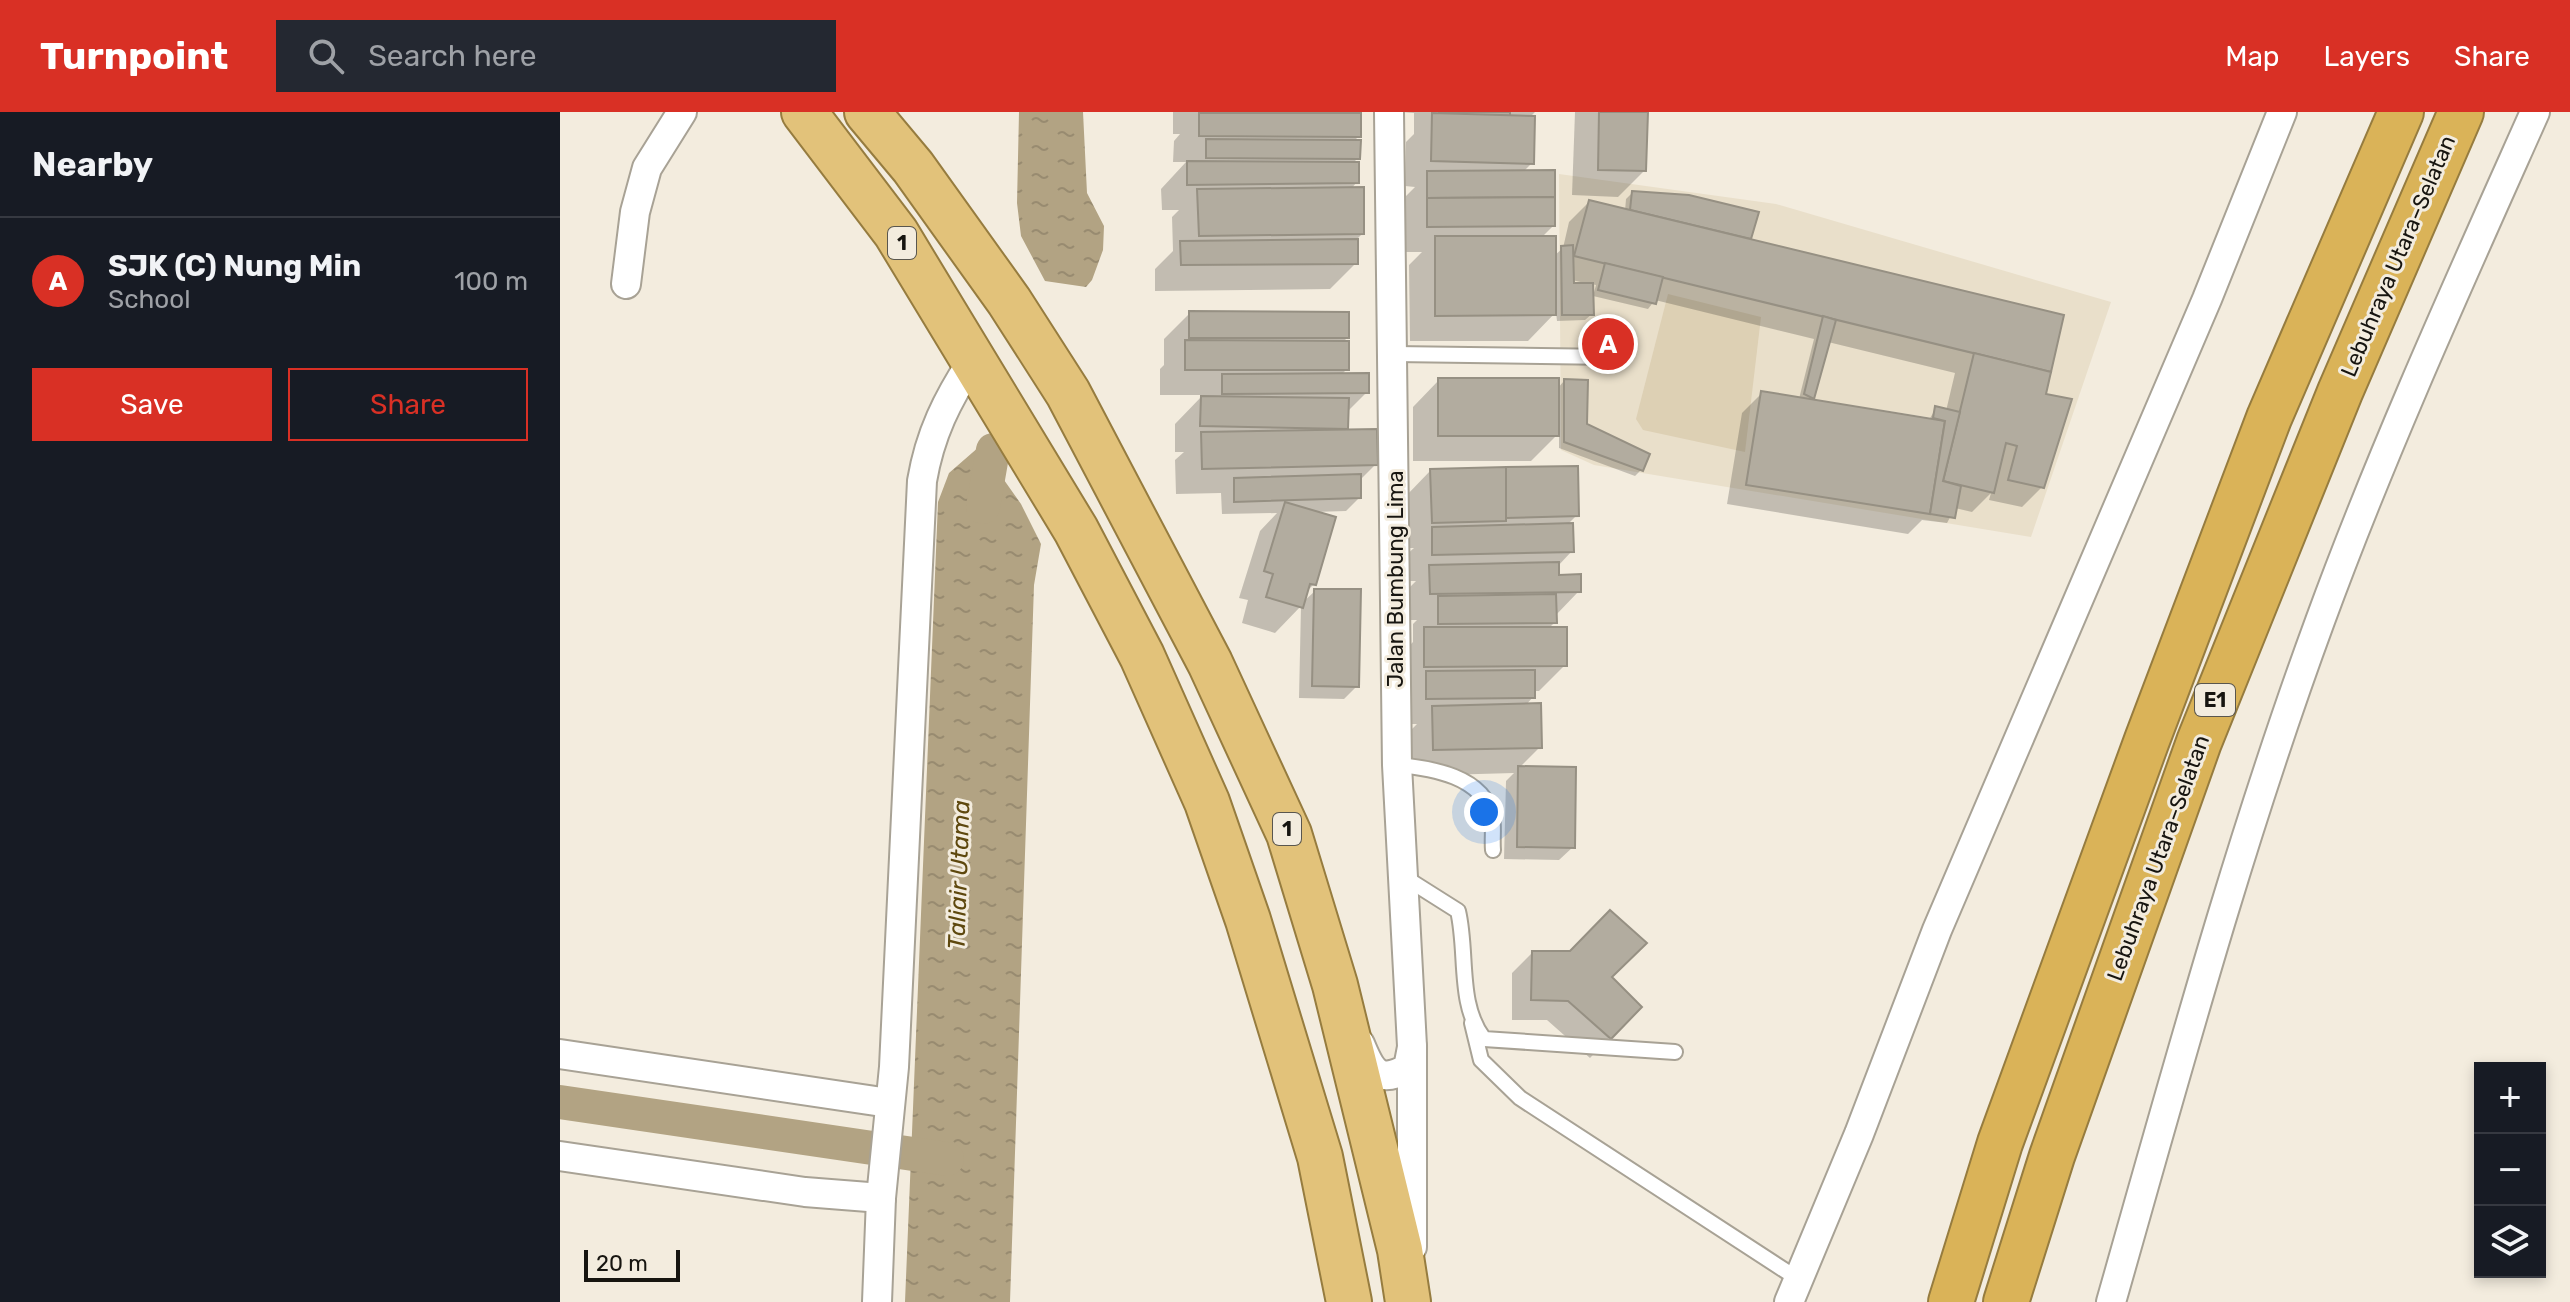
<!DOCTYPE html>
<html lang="en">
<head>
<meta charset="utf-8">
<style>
  :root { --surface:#171b24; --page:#242831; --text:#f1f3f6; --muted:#9ea1a6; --line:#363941; --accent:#d93025 }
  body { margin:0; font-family:Rubik,sans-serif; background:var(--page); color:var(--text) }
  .controls { position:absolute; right:24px; bottom:24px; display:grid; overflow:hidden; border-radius:0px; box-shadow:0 4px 12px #0003 }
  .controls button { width:72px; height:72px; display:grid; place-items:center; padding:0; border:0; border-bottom:2px solid var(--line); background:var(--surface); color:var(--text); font:40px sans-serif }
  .scale { position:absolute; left:24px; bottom:20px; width:96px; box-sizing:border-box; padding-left:8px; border:4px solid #171510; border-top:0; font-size:22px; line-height:28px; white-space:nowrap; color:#171510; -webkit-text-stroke:6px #f3ecde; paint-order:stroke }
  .you { position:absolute; left:924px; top:700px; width:28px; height:28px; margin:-20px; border:6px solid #fff; border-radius:50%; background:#1a73e8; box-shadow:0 0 0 12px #1a73e833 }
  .badge { display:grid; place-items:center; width:52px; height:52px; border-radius:50%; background:var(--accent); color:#fff; font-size:26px; font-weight:700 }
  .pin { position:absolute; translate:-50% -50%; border:4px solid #fff; box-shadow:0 2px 8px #0006 }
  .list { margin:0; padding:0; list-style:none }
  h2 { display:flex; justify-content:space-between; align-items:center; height:104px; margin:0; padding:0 32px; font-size:34px }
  h2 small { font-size:26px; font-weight:400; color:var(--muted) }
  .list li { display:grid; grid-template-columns:52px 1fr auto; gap:24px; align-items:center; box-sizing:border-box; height:128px; padding:0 32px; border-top:2px solid var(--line) }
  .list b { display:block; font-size:30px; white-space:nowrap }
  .list p { margin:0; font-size:26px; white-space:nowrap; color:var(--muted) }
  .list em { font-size:26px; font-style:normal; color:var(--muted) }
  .actions { display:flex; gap:16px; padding:24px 32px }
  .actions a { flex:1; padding:18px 0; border:2px solid var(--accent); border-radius:0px; text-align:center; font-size:28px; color:var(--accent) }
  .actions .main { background:var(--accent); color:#fff }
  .icon { flex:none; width:44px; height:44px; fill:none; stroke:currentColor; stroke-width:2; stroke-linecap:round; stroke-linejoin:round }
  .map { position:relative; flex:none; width:2010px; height:1190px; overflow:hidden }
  header { display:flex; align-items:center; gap:48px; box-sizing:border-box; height:112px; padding:0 40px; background:var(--accent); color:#fff }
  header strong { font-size:38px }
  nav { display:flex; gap:44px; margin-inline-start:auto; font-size:28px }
  .search { width:560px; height:72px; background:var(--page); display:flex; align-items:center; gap:20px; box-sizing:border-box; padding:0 28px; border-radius:0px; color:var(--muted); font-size:30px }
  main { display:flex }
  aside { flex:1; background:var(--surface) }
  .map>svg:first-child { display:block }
  .built { fill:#e9dfca; fill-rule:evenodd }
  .pitch { fill:#ddd0b4 }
  .water { fill:url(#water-ripples) }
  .shadow { fill:#0003; fill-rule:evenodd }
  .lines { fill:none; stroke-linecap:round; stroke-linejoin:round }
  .canal { stroke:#b2a383; stroke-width:34 }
  .building { fill:#b2ac9f; stroke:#969083; stroke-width:2 }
  .service-casing { stroke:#a8a295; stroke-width:18 }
  .minor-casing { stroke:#a8a295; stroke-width:32 }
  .trunk-casing { stroke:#967c3f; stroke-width:48 }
  .motorway-casing { stroke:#967c3f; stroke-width:48 }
  .service { stroke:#fff; stroke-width:14 }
  .minor { stroke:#fff; stroke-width:28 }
  .trunk { stroke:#e2c27a; stroke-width:44 }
  .motorway { stroke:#dab358; stroke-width:44 }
  .labels { text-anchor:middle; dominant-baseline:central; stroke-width:6; stroke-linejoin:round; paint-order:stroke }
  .shield { fill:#f3ecde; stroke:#59564e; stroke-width:2 }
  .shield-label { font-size:20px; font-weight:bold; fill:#171510 }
  .street-label { font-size:22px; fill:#171510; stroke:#f3ecde }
  .water-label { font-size:24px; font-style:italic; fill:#5e480e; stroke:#f3ecde }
</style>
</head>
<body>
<header>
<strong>Turnpoint</strong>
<div class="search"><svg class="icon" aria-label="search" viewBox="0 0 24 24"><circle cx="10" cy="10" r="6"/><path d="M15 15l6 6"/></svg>Search here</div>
<nav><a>Map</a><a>Layers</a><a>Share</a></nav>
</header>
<main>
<aside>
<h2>Nearby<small></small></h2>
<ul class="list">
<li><span class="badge">A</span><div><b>SJK (C) Nung Min</b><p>School</p></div><em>100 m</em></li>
</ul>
<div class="actions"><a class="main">Save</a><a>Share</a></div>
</aside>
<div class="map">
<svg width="2010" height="1190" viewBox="0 0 2010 1190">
  <defs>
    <pattern id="water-ripples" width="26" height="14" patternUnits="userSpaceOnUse" patternTransform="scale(2)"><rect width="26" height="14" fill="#b2a383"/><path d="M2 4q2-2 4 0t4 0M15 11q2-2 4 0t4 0" fill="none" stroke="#988b70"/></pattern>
  </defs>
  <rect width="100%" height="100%" fill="#f3ecde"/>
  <!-- built -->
  <path class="built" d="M999,62L1216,92L1551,190L1471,425L1034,353L1001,338ZM1072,79L1129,83L1198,100L1191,127L1504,203L1486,282L1512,288L1484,376L1449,368L1457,334L1446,331L1434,381L1401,374L1395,406L1186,373L1202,279L1373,306L1375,294L1400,300L1414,241L1276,208L1254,286L1244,283L1263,204L1103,165L1039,177L1045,151L1014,143L1029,88L1070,98ZM1013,133L1014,171L1033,203H1002L1001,134ZM1004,268L1027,312L1090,342L1083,358L1004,330Z"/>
  <!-- pitch -->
  <polygon class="pitch" points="1108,182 1201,205 1185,340 1083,318 1076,307"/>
  <!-- water -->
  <g class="water">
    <polygon points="459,0 523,0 527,81 544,114 543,138 532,168 526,175 485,169 461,124 457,91"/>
    <polygon points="420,334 461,392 481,432 474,473 450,1190 345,1190 378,390 389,361"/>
  </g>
  <!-- shadow -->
  <g class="shadow">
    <polygon points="613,0 790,0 787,3 799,24 793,30 798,46 792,52 797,70 790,78 802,122 796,128 796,151 770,177 595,179 595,157 613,139 612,105 619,98 602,98 601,77 626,50 613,50 614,29 620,22 613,22"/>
    <path d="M841,0H975L969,6L972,51L962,61L993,114L981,126L994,144L1003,136L1009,110L1029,90L1065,99L1066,87L1072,81L1196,101L1189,128L1502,204L1483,284L1482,375L1462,395L1429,388L1431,381L1412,400L1395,396L1387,411L1362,408L1348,422L1167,392L1182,301L1202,281L1239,287L1254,227L1095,188L1088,197L1033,184L1036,173L1031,172L1032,202L1025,208L997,209L996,200L968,229H850L849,153L862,140H842V88L855,75L845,74L846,30L854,22V1ZM1012,168L1029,172L1012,173ZM1268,230L1395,261L1386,299L1376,296L1369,308L1250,289Z"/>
    <polygon points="1015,0 1086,0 1084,59 1058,85 1012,83"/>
    <polygon points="630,201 787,226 782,231 787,257 781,263 807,280 787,300 786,319 816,352 799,369 799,386 786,399 754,400 754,472 745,481 742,491 755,479 797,574 784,587 739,586 741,494 715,521 682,511 688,488 679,486 700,419 717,401 662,402 661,381 616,382 615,348 624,340 615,340 615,312 643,283 600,283 600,257 604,253 604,227"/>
    <polygon points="879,268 997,277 1004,269 1025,313 1081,358 1075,364 999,336 999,321 971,349 853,349 853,295"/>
    <polygon points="871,358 1017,403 1006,414 1012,439 997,455 997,465 1019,479 995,504 995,510 988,517 1005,553 979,579 973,579 973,585 965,594 980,635 959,656 1013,735 999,748 944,747 946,669 954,661 848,664 847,622 857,612 841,612 839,544 853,530 853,512 857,508 845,508 844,481 856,469 847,469 846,443 854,436 846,436 845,385"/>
    <polygon points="972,841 1010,841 1049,865 1079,895 1030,946 987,908 952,908 952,861"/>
  </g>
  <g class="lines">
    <!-- canal -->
    <g class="canal">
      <polyline points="423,395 433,338"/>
      <polyline points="0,990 387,1047"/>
    </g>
  </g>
  <!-- building -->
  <g class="building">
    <polygon points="879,0 950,0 950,4 879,2"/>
    <polygon points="1039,0 1088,0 1086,59 1038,58"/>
    <polygon points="639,1 801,1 801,25 639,24"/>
    <polygon points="872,1 975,4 974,52 871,49"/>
    <polygon points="646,27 801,28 800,47 646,46"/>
    <polygon points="627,49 799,50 799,71 627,73"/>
    <polygon points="995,58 995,85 867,86 867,59"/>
    <polygon points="804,75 804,122 639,124 637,77"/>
    <polygon points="1072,79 1129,83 1199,100 1191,127 1070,98"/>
    <polygon points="995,85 995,114 867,115 867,86"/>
    <polygon points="1029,88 1504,203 1491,260 1014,144"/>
    <polygon points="875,124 996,124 996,203 875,204"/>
    <polygon points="798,127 798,152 621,153 620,129"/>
    <polygon points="1013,133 1014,171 1033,171 1034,203 1002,203 1001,134"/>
    <polygon points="1045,151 1103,165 1096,192 1038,178"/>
    <polygon points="629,199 789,200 789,226 629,226"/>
    <polygon points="1263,204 1276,208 1254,287 1244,282"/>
    <polygon points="625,228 789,229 789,258 625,258"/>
    <polygon points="1414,241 1491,260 1486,282 1512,287 1484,376 1448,368 1457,334 1446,331 1434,381 1383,369"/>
    <polygon points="809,261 809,281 662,282 662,262"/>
    <rect x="878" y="266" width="121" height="58"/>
    <polygon points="1004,267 1028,268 1027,312 1090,342 1083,359 1004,330"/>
    <polygon points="1201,279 1385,309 1370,402 1186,373"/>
    <polygon points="641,284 789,286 788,317 640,314"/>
    <polygon points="1375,294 1400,300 1383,369 1401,374 1395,406 1370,402 1385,309 1373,306"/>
    <polygon points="817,317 818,353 642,357 641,320"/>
    <polygon points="1018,354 1019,404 946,406 946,355"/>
    <polygon points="946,355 946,409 872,411 870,357"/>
    <polygon points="801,362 801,386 674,390 674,366"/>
    <polygon points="725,390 776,405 756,473 750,472 743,496 706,485 713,462 704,459"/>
    <polygon points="1013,411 1014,440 872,443 872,415"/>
    <polygon points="999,450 999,463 1021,462 1021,480 870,482 869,453"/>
    <polygon points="754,477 801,477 799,575 752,574"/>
    <polygon points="996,482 997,511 878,512 878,484"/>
    <polygon points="864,515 1007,515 1007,554 864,555"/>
    <polygon points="975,558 975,586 866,587 866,559"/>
    <polygon points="981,591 982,636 873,638 872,594"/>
    <polygon points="958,654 1016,655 1015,736 957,735"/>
    <polygon points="1050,798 1087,831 1052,865 1082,895 1051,927 1008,889 971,888 972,839 1010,839"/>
  </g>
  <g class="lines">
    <defs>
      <g id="service">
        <polyline points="834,242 1052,245"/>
        <path d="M837,653C871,656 924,664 932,705C934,715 932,728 933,738"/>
        <path d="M841,763L898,799C908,841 897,892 924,927L1115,940"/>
        <polyline points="912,911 921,948 960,986 1238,1167"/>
      </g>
      <g id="minor">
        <polyline points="829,0 837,653 852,934 852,1135"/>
        <polyline points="66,172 75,100 87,56 122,0"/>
        <path d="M800,932C811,959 818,973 848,956L852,935"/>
        <polyline points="0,942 329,991"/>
        <polyline points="0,1044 245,1080 321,1086"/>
        <path d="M317,1190L321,1086L334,955L362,369C370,322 387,288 413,248"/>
        <polyline points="1229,1190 1299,1022 1377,818 1647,187 1722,0"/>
        <path d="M1551,1190C1616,962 1678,732 1760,509C1823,337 1900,168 1975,0"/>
      </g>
      <g id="trunk">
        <polyline points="244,0 336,121 516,418 582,544 647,690 688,808 760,1045 789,1190"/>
        <polyline points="307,0 353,55 449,189 508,281 650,551 729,722 775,873 840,1138 848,1190"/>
      </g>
      <g id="motorway">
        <polyline points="1391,1190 1440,1031 1587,628 1709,306 1841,0"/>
        <polyline points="1446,1190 1492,1044 1639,630 1780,280 1901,0"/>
      </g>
    </defs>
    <!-- service casing -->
    <use href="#service" class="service-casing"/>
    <!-- minor casing -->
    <use href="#minor" class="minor-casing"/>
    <!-- trunk casing -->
    <use href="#trunk" class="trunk-casing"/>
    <!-- motorway casing -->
    <use href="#motorway" class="motorway-casing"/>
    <!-- service -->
    <use href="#service" class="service"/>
    <!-- minor -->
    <use href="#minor" class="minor"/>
    <!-- trunk -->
    <use href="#trunk" class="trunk"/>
    <!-- motorway -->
    <use href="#motorway" class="motorway"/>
  </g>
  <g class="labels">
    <!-- shield labels -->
    <g class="shield">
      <rect x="328" y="115" width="28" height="32" rx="6"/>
      <rect x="1635" y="572" width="40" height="32" rx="6"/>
      <rect x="713" y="701" width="28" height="32" rx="6"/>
    </g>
    <g class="shield-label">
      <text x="342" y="131">1</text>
      <text x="1655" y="588">E1</text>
      <text x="727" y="717">1</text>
    </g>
    <!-- street labels -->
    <g class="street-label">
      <text transform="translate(1838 144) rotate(-67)">Lebuhraya Utara–Selatan</text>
      <text transform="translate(835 467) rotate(-90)">Jalan Bumbung Lima</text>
      <text transform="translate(1598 746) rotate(-70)">Lebuhraya Utara–Selatan</text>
    </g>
    <!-- water labels -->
    <g class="water-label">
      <text transform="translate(399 763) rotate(-88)">Taliair Utama</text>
    </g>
  </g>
</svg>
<div class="controls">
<button>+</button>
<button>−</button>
<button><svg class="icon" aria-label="layers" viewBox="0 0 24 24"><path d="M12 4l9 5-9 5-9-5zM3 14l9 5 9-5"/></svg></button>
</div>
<div class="scale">20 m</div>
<div class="you"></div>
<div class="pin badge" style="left:1048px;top:232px">A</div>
</div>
</main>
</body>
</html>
